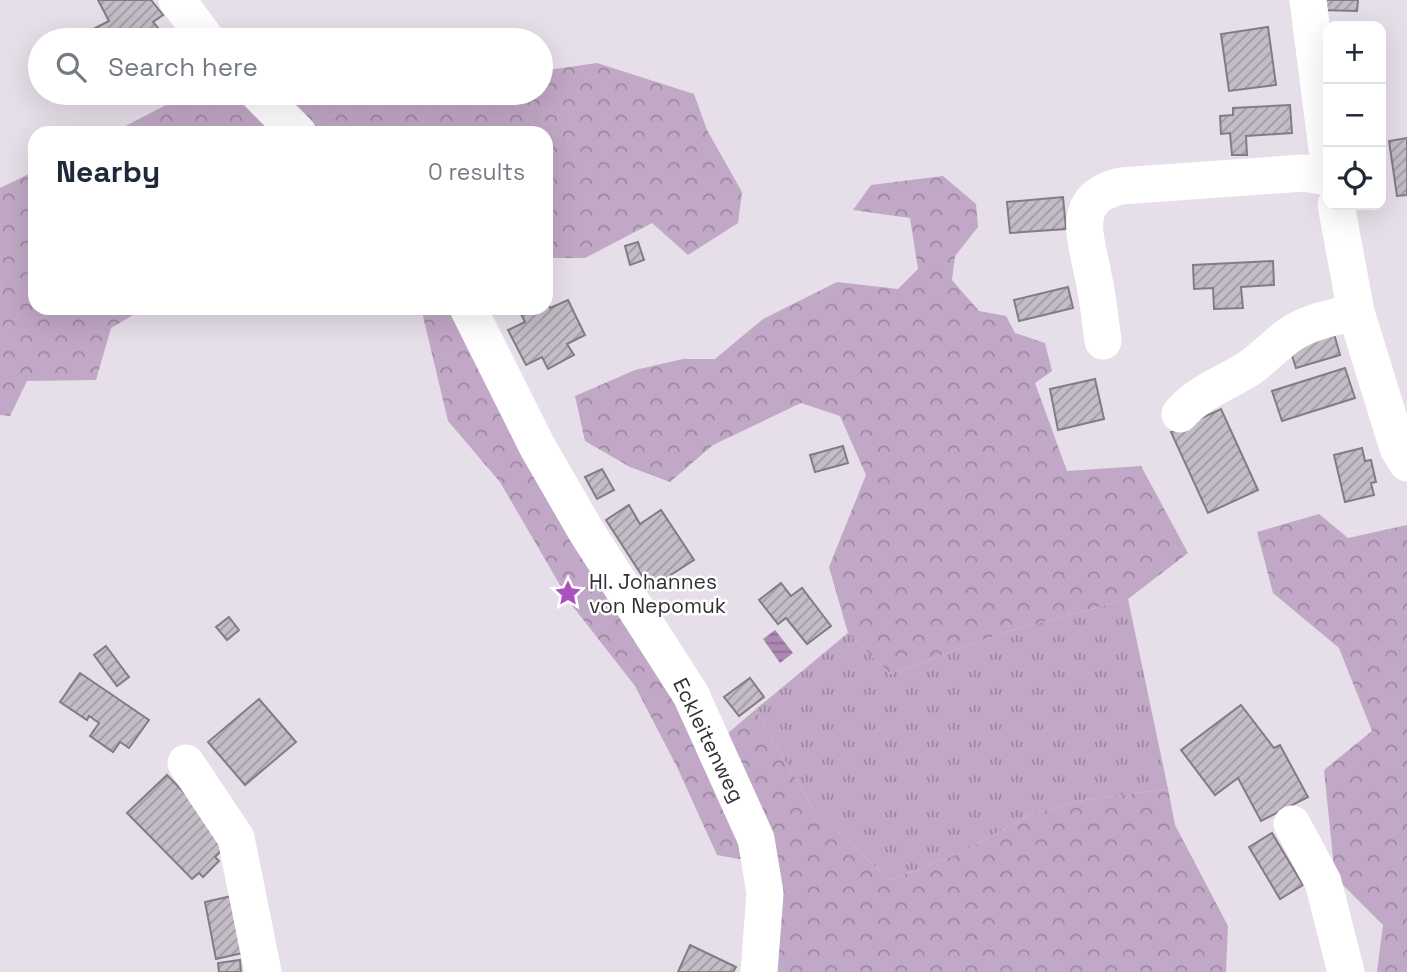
<!DOCTYPE html>
<html lang="en">
<head>
<meta charset="utf-8">
<style>
  :root { --surface:#fff; --page:#f6f6f7; --text:#1f2937; --muted:#747a83; --line:#e0e1e3 }
  body { margin:0; font-family:"Space Grotesk",sans-serif; background:var(--page); color:var(--text) }
  .controls { position:absolute; right:21px; top:21px; display:grid; overflow:hidden; border-radius:14px; box-shadow:0 7px 28px #0002 }
  .controls button { width:63px; height:63px; display:grid; place-items:center; padding:0; border:0; border-bottom:2px solid var(--line); background:var(--surface); color:var(--text); font:35px sans-serif }
  .list { margin:0; padding:0; list-style:none }
  h2 { display:flex; justify-content:space-between; align-items:center; height:91px; margin:0; padding:0 28px; font-size:30px }
  h2 small { font-size:23px; font-weight:400; color:var(--muted) }
  .icon { flex:none; width:38px; height:38px; fill:none; stroke:currentColor; stroke-width:2; stroke-linecap:round; stroke-linejoin:round }
  .map { position:relative; flex:none; width:1407px; height:972px; overflow:hidden }
  .search { position:absolute; background:var(--surface); box-shadow:0 7px 28px #0002; left:28px; top:28px; width:525px; height:77px; display:flex; align-items:center; gap:18px; box-sizing:border-box; padding:0 24px; border-radius:38px; color:var(--muted); font-size:26px }
  .panel { position:absolute; background:var(--surface); box-shadow:0 7px 28px #0002; left:28px; top:126px; width:525px; height:189px; border-radius:21px }
  .map>svg:first-child { display:block }
  .grass { fill:url(#grass-tufts) }
  .forest { fill:url(#forest-crowns) }
  .water { fill:url(#water-rules) }
  .building { fill:url(#building-hatch); stroke:#847c85; stroke-width:2 }
  .lines { fill:none; stroke-linecap:round; stroke-linejoin:round }
  .minor { stroke:#fff; stroke-width:37 }
  .labels { text-anchor:middle; dominant-baseline:central; stroke-width:5; stroke-linejoin:round; paint-order:stroke }
  .poi-label { font-size:21px; fill:#333034; stroke:#fff; text-anchor:start }
  .street-label { font-size:21px; fill:#333034; stroke:#fff }
</style>
</head>
<body>
<div class="map">
<svg width="1407" height="972" viewBox="0 0 1407 972">
  <defs>
    <pattern id="grass-tufts" width="24" height="20" patternUnits="userSpaceOnUse" patternTransform="scale(1.75)"><rect width="24" height="20" fill="#c1a8c6"/><path d="M3 7l-1-3M5 7V3M7 7l1-3M15 17l-1-3M17 17v-4M19 17l1-3" fill="none" stroke="#9d89a2"/></pattern>
    <pattern id="forest-crowns" width="20" height="18" patternUnits="userSpaceOnUse" patternTransform="scale(1.75)"><rect width="20" height="18" fill="#c1a8c6"/><path d="M2 6a3 3 0 1 1 6 0M12 15a3 3 0 1 1 6 0" fill="none" stroke="#9d89a2"/></pattern>
    <pattern id="water-rules" width="6" height="5" patternUnits="userSpaceOnUse" patternTransform="scale(1.75)"><rect width="6" height="5" fill="#ab89b2"/><path d="M0 2.5h6" fill="none" stroke="#8c7092"/></pattern>
    <pattern id="building-hatch" width="6" height="6" patternUnits="userSpaceOnUse" patternTransform="scale(1.75)"><rect width="6" height="6" fill="#c4bcc6"/><path d="M-1 1l2-2M0 6l6-6M5 7l2-2" fill="none" stroke="#a099a2"/></pattern>
  </defs>
  <rect width="100%" height="100%" fill="#e6dee8"/>
  <!-- grass -->
  <polygon class="grass" points="1128,599 1168,789 1077,801 1027,816 963,852 890,880 814,810 755,710 848,633 890,674 1002,633"/>
  <!-- forest -->
  <g class="forest">
    <polygon points="597,63 694,94 707,130 742,192 738,223 688,255 652,223 585,258 549,258 546,255 546,133 112,133 189,93 239,93 266,120 303,93 541,93 541,71"/>
    <polygon points="35,171 35,308 145,308 111,328 96,380 27,381 10,416 0,415 0,188"/>
    <polygon points="943,176 976,204 978,227 955,256 952,280 979,311 1006,316 1015,333 1045,343 1052,371 1035,383 1067,471 1141,466 1188,553 1128,599 1002,633 890,674 848,633 829,567 866,475 840,416 801,403 713,445 670,482 630,467 585,441 575,396 635,370 683,359 715,359 763,319 837,282 898,289 918,269 910,218 853,210 871,185"/>
    <polygon points="421,308 479,308 720,740 755,710 814,810 890,880 963,852 1027,816 1077,801 1168,789 1175,825 1228,926 1226,972 774,972 778,866 717,855 677,767 635,686 571,604 500,482 448,421"/>
    <polygon points="1319,514 1348,538 1407,525 1407,972 1377,972 1383,925 1335,877 1324,770 1372,731 1339,648 1273,593 1257,532"/>
  </g>
  <!-- water -->
  <polygon class="water" points="775,630 793,653 780,663 763,639"/>
  <!-- building -->
  <g class="building">
    <polygon points="98,0 151,0 163,15 153,22 168,40 105,40 95,28 109,21"/>
    <polygon points="1318,0 1358,0 1357,11 1318,10"/>
    <polygon points="1268,27 1276,85 1229,91 1221,34"/>
    <polygon points="1290,105 1292,133 1246,136 1247,155 1232,155 1230,133 1221,134 1220,116 1233,115 1233,108"/>
    <polygon points="1407,138 1407,195 1397,196 1389,141"/>
    <polygon points="1063,197 1066,229 1010,233 1007,202"/>
    <polygon points="638,242 644,260 630,265 625,246"/>
    <polygon points="1273,261 1274,285 1241,287 1243,308 1214,309 1213,288 1194,289 1193,265"/>
    <polygon points="1068,287 1073,308 1019,321 1014,300"/>
    <polygon points="546,300 550,308 568,300 585,335 567,344 574,355 548,369 542,357 526,365 508,330 525,322 518,308 546,308"/>
    <polygon points="1333,330 1340,355 1296,368 1288,344"/>
    <polygon points="1345,368 1355,398 1282,421 1272,391"/>
    <polygon points="1095,379 1104,419 1058,430 1050,389"/>
    <polygon points="1221,409 1258,490 1208,513 1171,432"/>
    <polygon points="843,446 848,463 815,472 810,455"/>
    <polygon points="1362,448 1365,461 1371,460 1376,482 1371,483 1374,495 1345,502 1334,455"/>
    <polygon points="602,469 614,490 597,499 585,477"/>
    <polygon points="629,505 640,524 661,510 694,560 650,588 606,520"/>
    <polygon points="781,583 791,596 802,588 831,626 807,644 786,618 778,624 759,600"/>
    <polygon points="229,617 239,630 227,640 216,627"/>
    <polygon points="106,646 129,677 117,686 94,655"/>
    <polygon points="80,673 149,720 129,748 120,742 113,752 90,736 99,723 89,716 87,720 60,702"/>
    <polygon points="750,678 764,697 739,716 724,697"/>
    <polygon points="259,699 296,742 245,785 208,742"/>
    <polygon points="1241,705 1274,748 1280,745 1308,797 1261,821 1238,778 1215,795 1181,750"/>
    <polygon points="167,775 231,841 215,857 219,861 203,877 199,873 192,879 127,813"/>
    <polygon points="1272,833 1303,885 1280,899 1249,847"/>
    <polygon points="236,895 247,952 216,959 205,902"/>
    <polygon points="690,945 736,967 733,972 678,972"/>
    <polygon points="240,960 241,972 219,972 218,963"/>
  </g>
  <g class="lines">
    <!-- minor -->
    <g class="minor">
      <polyline points="177,0 207,40"/>
      <polyline points="1308,0 1328,157"/>
      <polyline points="258,93 298,133"/>
      <polyline points="1336,205 1356,312 1398,448 1407,463"/>
      <polyline points="468,308 537,446 586,531 691,695 756,839 765,893 759,972"/>
      <path d="M1103,341C1100,319 1098,297 1093,275C1086,237 1069,198 1121,186L1303,173L1328,177"/>
      <path d="M1180,414C1199,392 1224,384 1248,369C1264,358 1278,342 1294,332C1313,321 1335,317 1356,312"/>
      <polyline points="186,763 236,838 263,972"/>
      <polyline points="1292,824 1323,882 1346,972"/>
    </g>
  </g>
  <!-- icons -->
  <defs>
    <symbol id="sight-bare" viewBox="-9 -9 18 18"><path d="M0-6L1.8-2.2L6-1.7L2.9 1.2L3.7 5.4L0 3.3L-3.7 5.4L-2.9 1.2L-6-1.7L-1.8-2.2Z" fill="#ab51bd" stroke="#fff" stroke-width="2.5" paint-order="stroke"/></symbol>
  </defs>
  <g fill-rule="evenodd">
    <use href="#sight-bare" x="549" y="574" width="38" height="38"/>
  </g>
  <g class="labels">
    <!-- poi labels -->
    <g class="poi-label">
      <text x="589" y="581">Hl. Johannes<tspan x="589" dy="24">von Nepomuk</tspan></text>
    </g>
    <!-- street labels -->
    <g class="street-label">
      <text transform="translate(709 740) rotate(64)">Eckleitenweg</text>
    </g>
  </g>
</svg>
<div class="controls">
<button>+</button>
<button>−</button>
<button><svg class="icon" aria-label="locate" viewBox="0 0 24 24"><circle cx="12" cy="12" r="6"/><path d="M12 2v4M12 18v4M2 12h4M18 12h4"/></svg></button>
</div>
<div class="search"><svg class="icon" aria-label="search" viewBox="0 0 24 24"><circle cx="10" cy="10" r="6"/><path d="M15 15l6 6"/></svg>Search here</div>
<section class="panel">
<h2>Nearby<small>0 results</small></h2>
<ul class="list">
</ul>
</section>
</div>
</body>
</html>
